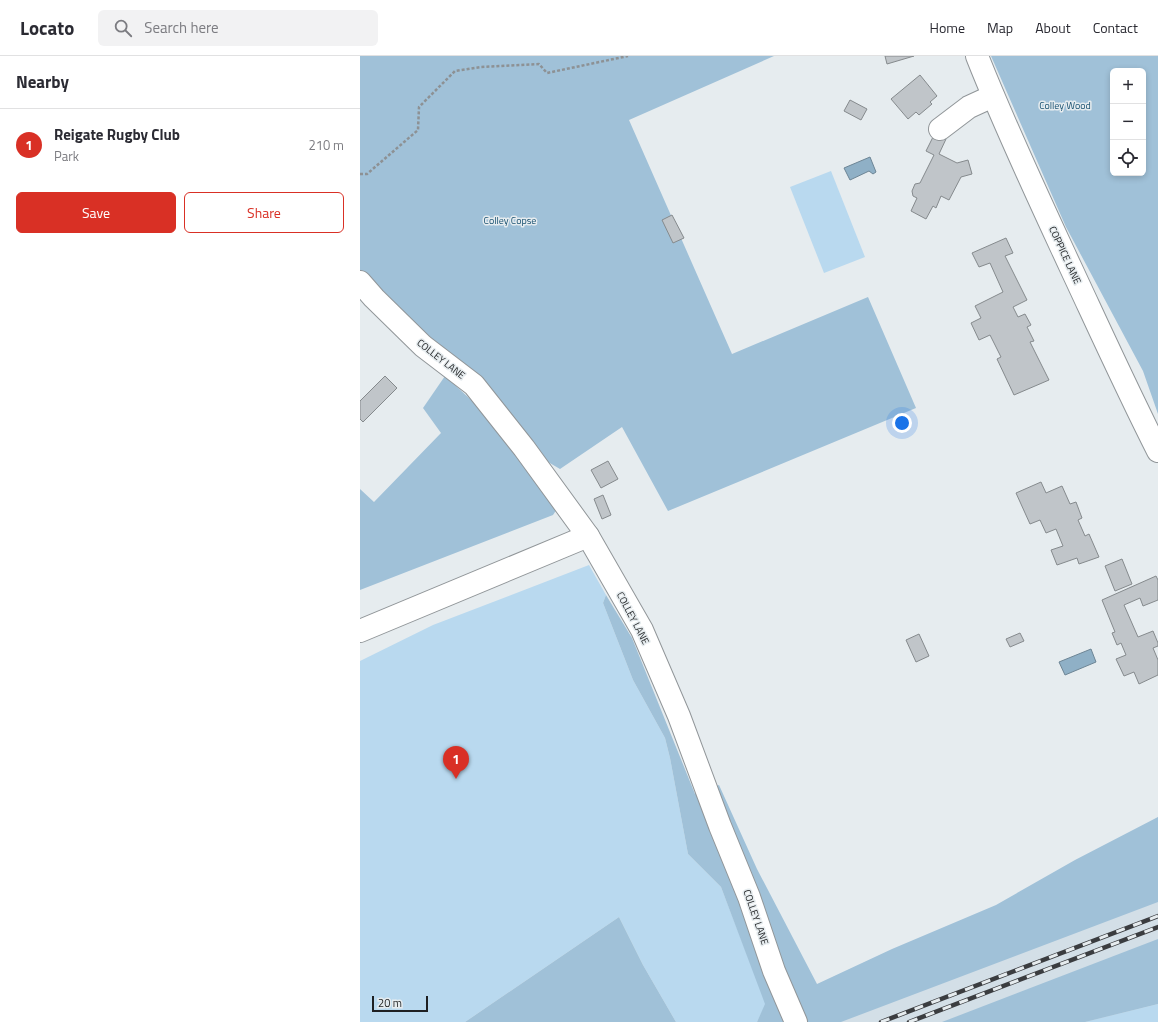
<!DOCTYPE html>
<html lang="en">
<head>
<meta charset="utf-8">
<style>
  :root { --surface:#fff; --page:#f2f2f3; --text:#2b2b33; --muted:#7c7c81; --line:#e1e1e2; --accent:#d93025 }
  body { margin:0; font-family:"Titillium Web",sans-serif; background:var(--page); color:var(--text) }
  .controls { position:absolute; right:12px; top:12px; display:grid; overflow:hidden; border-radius:6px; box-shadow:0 2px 6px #0003 }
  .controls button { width:36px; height:36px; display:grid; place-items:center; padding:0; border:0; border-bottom:1px solid var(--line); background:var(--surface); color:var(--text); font:20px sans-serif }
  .scale { position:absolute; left:12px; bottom:10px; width:56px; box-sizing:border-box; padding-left:4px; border:2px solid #1e2022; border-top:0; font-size:11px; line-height:14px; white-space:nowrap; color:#1e2022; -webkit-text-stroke:3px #e6ecef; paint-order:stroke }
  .you { position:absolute; left:542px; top:367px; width:14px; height:14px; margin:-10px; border:3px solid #fff; border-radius:50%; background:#1a73e8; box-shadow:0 0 0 6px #1a73e833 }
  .badge { display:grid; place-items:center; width:26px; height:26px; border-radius:50%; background:var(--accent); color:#fff; font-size:13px; font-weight:700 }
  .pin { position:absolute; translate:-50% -33px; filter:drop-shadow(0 1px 2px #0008) }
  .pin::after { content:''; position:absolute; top:21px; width:14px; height:12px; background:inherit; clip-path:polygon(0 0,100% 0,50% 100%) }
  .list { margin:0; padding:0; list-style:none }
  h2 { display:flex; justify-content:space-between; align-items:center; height:52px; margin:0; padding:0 16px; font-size:17px }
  h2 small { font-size:13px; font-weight:400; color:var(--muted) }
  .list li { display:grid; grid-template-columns:26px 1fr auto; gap:12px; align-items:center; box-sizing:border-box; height:72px; padding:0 16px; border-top:1px solid var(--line) }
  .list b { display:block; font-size:15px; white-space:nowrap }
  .list p { margin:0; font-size:13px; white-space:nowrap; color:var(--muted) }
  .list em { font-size:13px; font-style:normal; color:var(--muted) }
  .actions { display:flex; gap:8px; padding:12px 16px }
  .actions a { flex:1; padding:9px 0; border:1px solid var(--accent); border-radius:6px; text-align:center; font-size:14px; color:var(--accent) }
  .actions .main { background:var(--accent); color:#fff }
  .icon { flex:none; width:22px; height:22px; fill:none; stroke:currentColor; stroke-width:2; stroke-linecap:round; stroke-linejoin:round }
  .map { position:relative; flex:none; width:798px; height:966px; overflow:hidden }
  header { display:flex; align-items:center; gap:24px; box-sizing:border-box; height:56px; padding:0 20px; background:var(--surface); border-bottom:1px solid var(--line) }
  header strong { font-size:19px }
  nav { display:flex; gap:22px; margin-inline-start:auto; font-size:14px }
  .search { width:280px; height:36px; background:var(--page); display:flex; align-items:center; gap:10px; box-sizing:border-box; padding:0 14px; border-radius:6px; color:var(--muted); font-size:15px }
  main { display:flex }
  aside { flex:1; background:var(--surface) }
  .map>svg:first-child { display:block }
  .built { fill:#d3dfe7 }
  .green { fill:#b9d9ef }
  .forest { fill:#a0c1d8; fill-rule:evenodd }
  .water { fill:#8fb0c6; stroke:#6d8595 }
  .building { fill:#c0c5c9; stroke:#858a8d }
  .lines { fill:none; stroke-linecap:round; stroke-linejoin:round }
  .minor-casing { stroke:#919699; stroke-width:24 }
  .path { stroke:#8d9194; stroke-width:2.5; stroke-dasharray:3 2; stroke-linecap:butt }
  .minor { stroke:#fff; stroke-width:22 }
  .rail-casing { stroke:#3b3d40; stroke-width:4.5 }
  .rail { stroke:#e6ecef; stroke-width:3; stroke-dasharray:9; stroke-linecap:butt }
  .labels { text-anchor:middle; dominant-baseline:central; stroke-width:3; stroke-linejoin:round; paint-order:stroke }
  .park-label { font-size:10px; fill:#175070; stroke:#e6ecef }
  .street-label { font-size:10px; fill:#1e2022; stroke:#e6ecef }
</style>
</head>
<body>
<header>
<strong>Locato</strong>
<div class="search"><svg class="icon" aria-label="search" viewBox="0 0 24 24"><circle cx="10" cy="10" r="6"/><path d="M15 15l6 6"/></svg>Search here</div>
<nav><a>Home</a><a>Map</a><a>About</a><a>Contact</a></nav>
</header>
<main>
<aside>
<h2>Nearby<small></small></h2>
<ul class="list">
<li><span class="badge">1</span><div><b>Reigate Rugby Club</b><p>Park</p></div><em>210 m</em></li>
</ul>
<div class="actions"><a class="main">Save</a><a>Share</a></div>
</aside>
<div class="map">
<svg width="798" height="966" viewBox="0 0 798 966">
  <rect width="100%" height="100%" fill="#e6ecef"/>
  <!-- built -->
  <polygon class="built" points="798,761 798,948 729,966 463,966"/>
  <!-- green -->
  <g class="green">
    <polygon points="471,115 505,201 464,217 430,131"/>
    <polygon points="229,509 246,539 243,547 273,624 305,682 310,702 328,798 361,831 406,948 397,966 316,966 283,909 259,861 105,966 0,966 0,605 73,569"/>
    <polygon points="798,948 798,966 725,966"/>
  </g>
  <!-- forest -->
  <g class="forest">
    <polygon points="0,0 414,0 269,64 372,298 508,241 556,352 308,455 262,371 200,413 164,392 0,226"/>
    <path d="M631,0H798V358L783,315L706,171ZM753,15H783V117H753Z"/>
    <polygon points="85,320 120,352 199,450 193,459 0,534 0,433 14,446 81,377 63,352"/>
    <polygon points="246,539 272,582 335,738 359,729 397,813 457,928 532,893 636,849 715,804 798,761 798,846 481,966 397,966 405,948 361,831 328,798 310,702 305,682 273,624 243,547"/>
    <polygon points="259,861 283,909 316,966 105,966"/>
    <polygon points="798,883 798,948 725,966 582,966"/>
  </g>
  <!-- water -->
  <g class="water">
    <polygon points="510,101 516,116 513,118 509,115 490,124 484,112"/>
    <polygon points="731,593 736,606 705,619 699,606"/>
  </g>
  <!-- building -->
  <g class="building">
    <polygon points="525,0 554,0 527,8"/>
    <polygon points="560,19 577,40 570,46 572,48 559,59 556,56 548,63 531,43"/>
    <polygon points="490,44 507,53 501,64 484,55"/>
    <polygon points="575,77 586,83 579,98 597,107 608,104 612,118 601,121 589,144 581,140 576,152 573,150 566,163 551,155 557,142 553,140 552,135 555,128 560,127 574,99 566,95"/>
    <polygon points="312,159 324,182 313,187 302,164"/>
    <polygon points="646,182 653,197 645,200 667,244 653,251 658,261 665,258 671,269 667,271 674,285 670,286 689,324 654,339 637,303 641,301 630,279 619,284 611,267 621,262 615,250 643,236 630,207 619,211 612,197"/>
    <polygon points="25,320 37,332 3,366 0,363 0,345"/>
    <polygon points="248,405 258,423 241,432 231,414"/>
    <polygon points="681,426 686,437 702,430 710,448 716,446 722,462 718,464 725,480 729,478 739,501 719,508 717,502 697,509 691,494 703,490 696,473 686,477 680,464 670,468 656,437"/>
    <polygon points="243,439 251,459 242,463 234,443"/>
    <polygon points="762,503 772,528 755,535 745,510"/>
    <polygon points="796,520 798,524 798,544 783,550 780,542 764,549 778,581 793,575 798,587 798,590 793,592 798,604 798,619 779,628 774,616 764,620 756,603 766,599 761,587 757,589 752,577 755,576 742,544"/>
    <polygon points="660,577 664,585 650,591 646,583"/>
    <polygon points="559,578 569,600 556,606 546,584"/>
  </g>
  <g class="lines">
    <defs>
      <g id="minor">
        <path d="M617,0C645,71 678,141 710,210C739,272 767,334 798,395"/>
        <polyline points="580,73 609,51 633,40"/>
        <polyline points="0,226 14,242 63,290 114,329 164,392 228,480 282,574 319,660 360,770 389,841 414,915 436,966"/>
        <polyline points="0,575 228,480"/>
      </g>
    </defs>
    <!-- minor casing -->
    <use href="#minor" class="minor-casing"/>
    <!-- path -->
    <polyline class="path" points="0,118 7,118 58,74 59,51 95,15 121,11 179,8 187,17 268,0"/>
    <!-- minor -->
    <use href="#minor" class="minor"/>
    <defs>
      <g id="rail">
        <polyline points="521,966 798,860"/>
        <polyline points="549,966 798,871"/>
      </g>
    </defs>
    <!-- rail casing -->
    <use href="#rail" class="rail-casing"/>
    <!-- rail -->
    <use href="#rail" class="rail"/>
  </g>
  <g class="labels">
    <!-- park labels -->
    <g class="park-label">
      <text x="705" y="49">Colley Wood</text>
      <text x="150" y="164">Colley Copse</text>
    </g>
    <!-- street labels -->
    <g class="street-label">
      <text transform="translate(705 199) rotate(65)">COPPICE LANE</text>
      <text transform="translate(81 303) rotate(38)">COLLEY LANE</text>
      <text transform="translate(273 562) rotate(62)">COLLEY LANE</text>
      <text transform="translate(396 861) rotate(71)">COLLEY LANE</text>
    </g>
  </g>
</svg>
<div class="controls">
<button>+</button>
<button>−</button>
<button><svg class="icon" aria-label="locate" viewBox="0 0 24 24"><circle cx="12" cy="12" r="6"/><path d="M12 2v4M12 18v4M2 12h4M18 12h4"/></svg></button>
</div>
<div class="scale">20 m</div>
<div class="you"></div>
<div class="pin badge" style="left:96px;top:723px">1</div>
</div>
</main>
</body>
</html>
